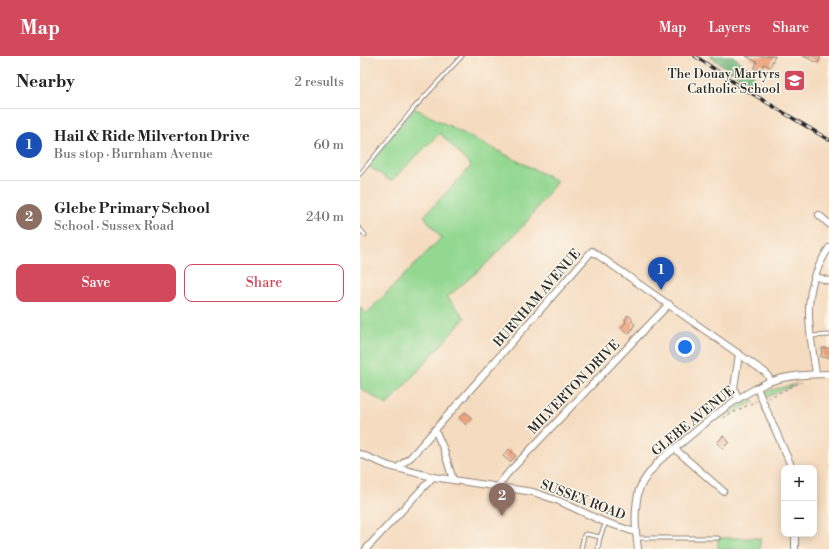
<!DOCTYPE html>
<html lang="en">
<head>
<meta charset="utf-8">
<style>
  :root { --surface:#fff; --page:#f6f6f6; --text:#222; --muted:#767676; --line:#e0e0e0; --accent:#d1495b }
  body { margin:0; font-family:"Libre Bodoni",serif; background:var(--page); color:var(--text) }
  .controls { position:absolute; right:12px; bottom:12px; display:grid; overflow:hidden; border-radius:8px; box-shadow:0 2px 10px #0003 }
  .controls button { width:36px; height:36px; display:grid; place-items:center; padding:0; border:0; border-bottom:1px solid var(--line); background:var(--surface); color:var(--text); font:20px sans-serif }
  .you { position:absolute; left:325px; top:291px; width:14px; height:14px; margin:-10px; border:3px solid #fff; border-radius:50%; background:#1a73e8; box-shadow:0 0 0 6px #1a73e833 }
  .badge { display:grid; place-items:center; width:26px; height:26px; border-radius:50%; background:var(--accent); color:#fff; font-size:13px; font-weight:700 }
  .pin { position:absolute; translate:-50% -33px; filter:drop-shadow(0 1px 2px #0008) }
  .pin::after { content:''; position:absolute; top:21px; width:14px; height:12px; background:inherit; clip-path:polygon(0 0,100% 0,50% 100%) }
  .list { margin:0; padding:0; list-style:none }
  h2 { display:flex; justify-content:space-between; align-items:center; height:52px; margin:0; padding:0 16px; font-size:17px }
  h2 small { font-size:13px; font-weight:400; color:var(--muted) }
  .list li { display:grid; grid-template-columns:26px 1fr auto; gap:12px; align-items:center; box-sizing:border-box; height:72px; padding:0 16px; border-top:1px solid var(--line) }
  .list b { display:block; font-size:15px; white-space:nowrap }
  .list p { margin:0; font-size:13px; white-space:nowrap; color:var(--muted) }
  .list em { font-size:13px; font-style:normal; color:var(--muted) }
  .actions { display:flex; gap:8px; padding:12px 16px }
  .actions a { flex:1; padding:9px 0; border:1px solid var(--accent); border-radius:8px; text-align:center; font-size:14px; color:var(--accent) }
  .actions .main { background:var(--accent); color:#fff }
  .map { position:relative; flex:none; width:469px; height:493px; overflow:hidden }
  header { display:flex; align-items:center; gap:24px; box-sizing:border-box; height:56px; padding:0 20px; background:var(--accent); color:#fff }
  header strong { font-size:19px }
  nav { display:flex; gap:22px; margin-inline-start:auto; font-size:14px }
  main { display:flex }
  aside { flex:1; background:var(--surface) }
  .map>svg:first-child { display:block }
  .green { fill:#93d891; stroke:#5f825e }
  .forest { fill:#76b87b; stroke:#507253 }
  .building { fill:#eca07a }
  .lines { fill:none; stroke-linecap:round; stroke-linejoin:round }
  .lane-casing { stroke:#908375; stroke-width:5 }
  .street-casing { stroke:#908375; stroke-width:8 }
  .path { stroke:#908375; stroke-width:1; stroke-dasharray:3 3; stroke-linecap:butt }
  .lane { stroke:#fff; stroke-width:3 }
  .street { stroke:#fff; stroke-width:6 }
  .rail-casing { stroke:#2b2b2b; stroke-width:3.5 }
  .rail { stroke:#fbf7ec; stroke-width:2; stroke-dasharray:6; stroke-linecap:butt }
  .labels { text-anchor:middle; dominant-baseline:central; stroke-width:3; stroke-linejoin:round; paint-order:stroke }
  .poi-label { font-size:13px; fill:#2b2b2b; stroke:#fbf7ec; text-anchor:end }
  .street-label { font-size:13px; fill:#2b2b2b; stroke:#fbf7ec }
</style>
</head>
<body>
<header>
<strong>Map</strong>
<nav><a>Map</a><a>Layers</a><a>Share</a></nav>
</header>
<main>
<aside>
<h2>Nearby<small>2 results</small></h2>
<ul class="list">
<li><span class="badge" style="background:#1a4fb4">1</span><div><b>Hail &amp; Ride Milverton Drive</b><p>Bus stop · Burnham Avenue</p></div><em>60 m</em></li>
<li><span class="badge" style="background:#8d6e63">2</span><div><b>Glebe Primary School</b><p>School · Sussex Road</p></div><em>240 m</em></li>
</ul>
<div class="actions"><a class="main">Save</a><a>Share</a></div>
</aside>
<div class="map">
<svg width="469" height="493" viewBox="0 0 469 493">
  <rect width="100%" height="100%" fill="#fbf7ec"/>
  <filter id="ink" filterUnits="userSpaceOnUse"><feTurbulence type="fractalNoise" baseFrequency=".025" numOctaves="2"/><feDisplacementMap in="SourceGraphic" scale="8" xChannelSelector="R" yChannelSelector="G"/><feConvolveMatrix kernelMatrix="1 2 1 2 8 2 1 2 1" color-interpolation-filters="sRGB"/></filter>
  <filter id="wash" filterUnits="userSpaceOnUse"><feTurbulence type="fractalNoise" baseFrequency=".012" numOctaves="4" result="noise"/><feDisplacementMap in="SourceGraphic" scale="16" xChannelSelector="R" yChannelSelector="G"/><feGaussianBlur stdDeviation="0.9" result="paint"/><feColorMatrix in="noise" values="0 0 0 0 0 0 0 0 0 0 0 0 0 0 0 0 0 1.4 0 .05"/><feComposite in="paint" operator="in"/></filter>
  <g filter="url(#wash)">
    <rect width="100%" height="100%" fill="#f5dbbf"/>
    <!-- green -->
    <g class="green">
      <polygon points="54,52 197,125 164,169 124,210 87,241 105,262 27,349 0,332 0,251 6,258 81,182 64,160 111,110 80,77 31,125 7,109"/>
      <polygon points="437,328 407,341 405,337 411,334"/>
      <polygon points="391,344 395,344 394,346 360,363 380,349"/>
      <rect x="358" y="482" width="42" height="11"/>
    </g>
    <!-- forest -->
    <polygon class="forest" points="349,0 373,0 394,17 391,29"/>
    <g id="blocks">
      <!-- building -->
      <g class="building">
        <polygon points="386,0 415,0 410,11 404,8 400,15 394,13 397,6"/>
        <polygon points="443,0 461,0 458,7"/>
        <polygon points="268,259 273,263 271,265 275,268 269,278 261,272 266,266 265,264"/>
        <polygon points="462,292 469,292 469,302 461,301"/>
        <polygon points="105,356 112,362 106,369 99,362"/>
        <polygon points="363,380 369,386 363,392 357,387"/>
        <polygon points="149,393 156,400 150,406 143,400"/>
      </g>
    </g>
  </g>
  <g filter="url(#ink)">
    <use href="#blocks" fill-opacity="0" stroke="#908375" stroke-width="1"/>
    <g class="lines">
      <defs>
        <g id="lane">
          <polyline points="0,118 54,52 102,0"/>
          <polyline points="0,173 5,179"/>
          <polyline points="451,280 469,279"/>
          <polyline points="276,482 358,482"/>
          <polyline points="221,493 224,479 226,478 240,481"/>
          <polyline points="238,493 240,481 246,466"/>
        </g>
        <g id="street">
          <polyline points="459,159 469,168"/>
          <polyline points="454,220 469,225"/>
          <path d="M456,318C449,269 440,235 469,192"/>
          <polyline points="397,332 432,412"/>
          <polyline points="378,342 374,332 379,298"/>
          <polyline points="75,374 84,394 93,424"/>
          <polyline points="315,393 363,435"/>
          <polyline points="0,398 29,410 73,421 173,436 199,445 242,465 275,476"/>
          <polyline points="37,412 51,401 232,195 406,317 411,325"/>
          <polyline points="137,431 148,417 309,248"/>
          <polyline points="6,493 73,421"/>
          <path d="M278,493C275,474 274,453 279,434C283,423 293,412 300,404C332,380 360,351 395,333C401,330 406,326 412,325C430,319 450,318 469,318"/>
          <polyline points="435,493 435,478"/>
        </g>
      </defs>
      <!-- lane casing -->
      <use href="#lane" class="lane-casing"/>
      <!-- street casing -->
      <use href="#street" class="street-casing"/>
      <!-- path -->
      <g class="path">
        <polyline points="408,342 442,326"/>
        <polyline points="363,362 396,345"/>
      </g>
      <!-- lane -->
      <use href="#lane" class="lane"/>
      <!-- street -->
      <use href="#street" class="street"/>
      <defs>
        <polyline id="rail" points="335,0 378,29 469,84"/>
      </defs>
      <!-- rail casing -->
      <use href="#rail" class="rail-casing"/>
      <!-- rail -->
      <use href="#rail" class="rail"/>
    </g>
  </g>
  <!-- icons -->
  <defs>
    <symbol id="school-square" viewBox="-11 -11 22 22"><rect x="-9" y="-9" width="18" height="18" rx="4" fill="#d1495b" stroke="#fbf7ec"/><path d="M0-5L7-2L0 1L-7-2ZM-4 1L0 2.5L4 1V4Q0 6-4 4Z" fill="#fff"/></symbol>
  </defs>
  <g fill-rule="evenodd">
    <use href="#school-square" x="422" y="12" width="25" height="25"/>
  </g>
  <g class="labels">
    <!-- poi labels -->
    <g class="poi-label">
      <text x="420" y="18">The Douay Martyrs<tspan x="420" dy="15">Catholic School</tspan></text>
    </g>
    <!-- street labels -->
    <g class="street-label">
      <text transform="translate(177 242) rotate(-49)">BURNHAM AVENUE</text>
      <text transform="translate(214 331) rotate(-46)">MILVERTON DRIVE</text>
      <text transform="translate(333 365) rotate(-39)">GLEBE AVENUE</text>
      <text transform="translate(223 444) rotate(21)">SUSSEX ROAD</text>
    </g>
  </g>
</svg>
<div class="controls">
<button>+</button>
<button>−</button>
</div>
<div class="you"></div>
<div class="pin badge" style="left:301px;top:234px;background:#1a4fb4">1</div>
<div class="pin badge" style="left:142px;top:460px;background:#8d6e63">2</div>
</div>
</main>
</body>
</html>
